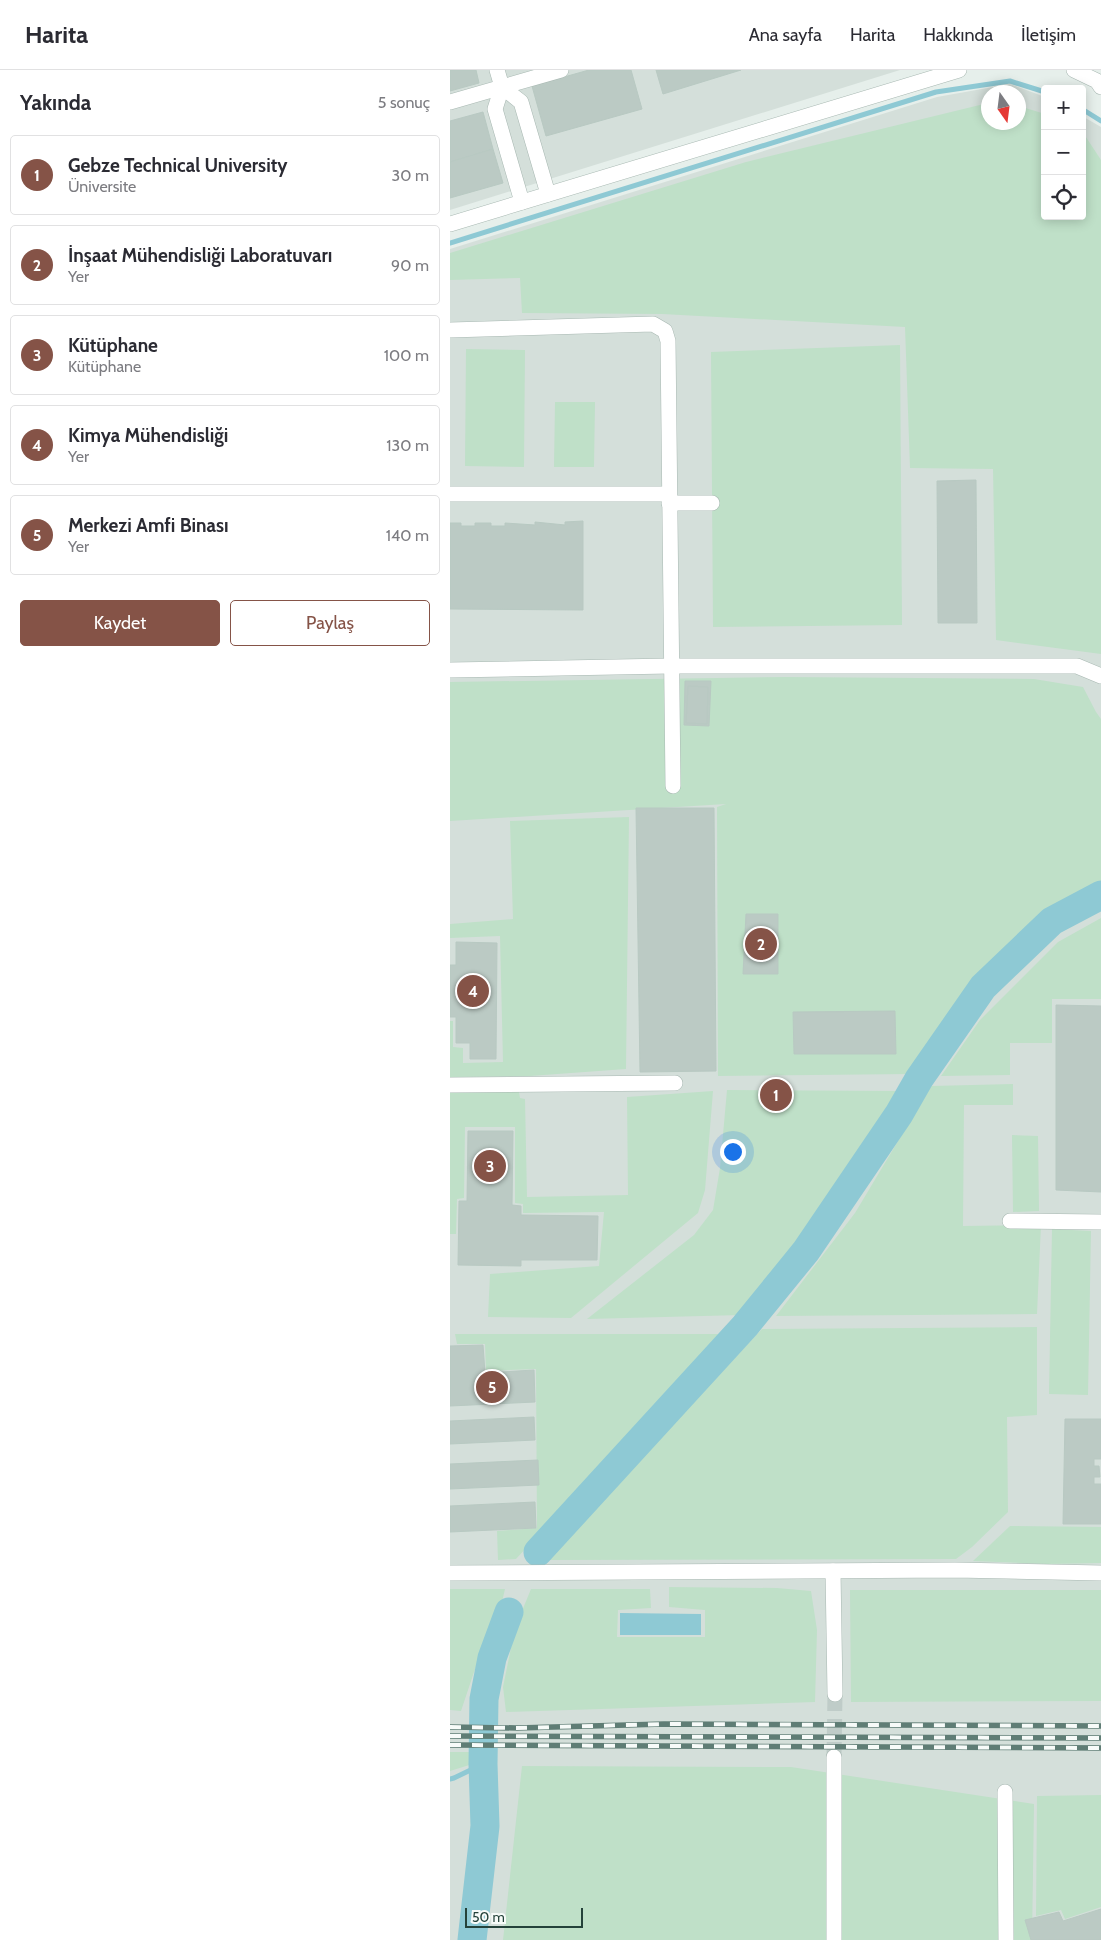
<!DOCTYPE html>
<html lang="tr">
<head>
<meta charset="utf-8">
<style>
  :root { --surface:#fff; --page:#f7f7f7; --text:#2b2b33; --muted:#7c7c81; --line:#e1e1e2; --accent:#855347 }
  body { margin:0; font-family:Cabin,sans-serif; background:var(--page); color:var(--text) }
  .controls { position:absolute; right:15px; top:15px; display:grid; overflow:hidden; border-radius:5px; box-shadow:0 2px 12px #0003 }
  .controls button { width:45px; height:45px; display:grid; place-items:center; padding:0; border:0; border-bottom:1px solid var(--line); background:var(--surface); color:var(--text); font:25px sans-serif }
  .compass { position:absolute; left:531px; top:15px; width:45px; height:45px; border-radius:50%; background:var(--surface); box-shadow:0 2px 12px #0003; rotate:166deg }
  .scale { position:absolute; left:15px; bottom:12px; width:118px; box-sizing:border-box; padding-left:5px; border:2px solid #24423a; border-top:0; font-size:14px; line-height:18px; white-space:nowrap; color:#24423a; -webkit-text-stroke:4px #f7fbf9; paint-order:stroke }
  .you { position:absolute; left:282px; top:1081px; width:18px; height:18px; margin:-12px; border:4px solid #fff; border-radius:50%; background:#1a73e8; box-shadow:0 0 0 8px #1a73e833 }
  .badge { display:grid; place-items:center; width:32px; height:32px; border-radius:50%; background:var(--accent); color:#fff; font-size:16px; font-weight:700 }
  .pin { position:absolute; translate:-50% -50%; border:2px solid #fff; box-shadow:0 1px 5px #0006 }
  .list { margin:0; padding:0; list-style:none }
  h2 { display:flex; justify-content:space-between; align-items:center; height:65px; margin:0; padding:0 20px; font-size:21px }
  h2 small { font-size:16px; font-weight:400; color:var(--muted) }
  .list li { display:grid; grid-template-columns:32px 1fr auto; gap:15px; align-items:center; box-sizing:border-box; height:80px; margin:0 10px 10px; padding:0 10px; border:1px solid var(--line); border-radius:5px }
  .list b { display:block; font-size:19px; white-space:nowrap }
  .list p { margin:0; font-size:16px; white-space:nowrap; color:var(--muted) }
  .list em { font-size:16px; font-style:normal; color:var(--muted) }
  .actions { display:flex; gap:10px; padding:15px 20px }
  .actions a { flex:1; padding:11px 0; border:1px solid var(--accent); border-radius:5px; text-align:center; font-size:18px; color:var(--accent) }
  .actions .main { background:var(--accent); color:#fff }
  .icon { flex:none; width:28px; height:28px; fill:none; stroke:currentColor; stroke-width:2; stroke-linecap:round; stroke-linejoin:round }
  .map { position:relative; flex:none; width:651px; height:1870px; overflow:hidden }
  header { display:flex; align-items:center; gap:30px; box-sizing:border-box; height:70px; padding:0 25px; background:var(--surface); border-bottom:1px solid var(--line) }
  header strong { font-size:24px }
  nav { display:flex; gap:28px; margin-inline-start:auto; font-size:18px }
  main { display:flex }
  aside { flex:1; background:var(--surface) }
  .map>svg:first-child { display:block }
  .built { fill:#d4dfda; fill-rule:evenodd }
  .green { fill:#bfe0c8 }
  .water { fill:#8ec9d4 }
  .lines { fill:none; stroke-linecap:round; stroke-linejoin:round }
  .stream { stroke:#8ec9d4; stroke-width:5 }
  .river { stroke:#8ec9d4; stroke-width:29 }
  .building { fill:#bbcac4; stroke:#b8c9c2 }
  .minor-tunnel { stroke:#bfccc8; stroke-width:15; stroke-dasharray:15 8; stroke-linecap:butt }
  .minor-casing { stroke:#a8b8b2; stroke-width:16 }
  .minor { stroke:#fff; stroke-width:15 }
  .rail-casing { stroke:#5f7d75; stroke-width:5.5 }
  .rail { stroke:#f7fbf9; stroke-width:4; stroke-dasharray:11; stroke-linecap:butt }
</style>
</head>
<body>
<header>
<strong>Harita</strong>
<nav><a>Ana sayfa</a><a>Harita</a><a>Hakkında</a><a>İletişim</a></nav>
</header>
<main>
<aside>
<h2>Yakında<small>5 sonuç</small></h2>
<ul class="list">
<li><span class="badge">1</span><div><b>Gebze Technical University</b><p>Üniversite</p></div><em>30 m</em></li>
<li><span class="badge">2</span><div><b>İnşaat Mühendisliği Laboratuvarı</b><p>Yer</p></div><em>90 m</em></li>
<li><span class="badge">3</span><div><b>Kütüphane</b><p>Kütüphane</p></div><em>100 m</em></li>
<li><span class="badge">4</span><div><b>Kimya Mühendisliği</b><p>Yer</p></div><em>130 m</em></li>
<li><span class="badge">5</span><div><b>Merkezi Amfi Binası</b><p>Yer</p></div><em>140 m</em></li>
</ul>
<div class="actions"><a class="main">Kaydet</a><a>Paylaş</a></div>
</aside>
<div class="map">
<svg width="651" height="1870" viewBox="0 0 651 1870">
  <rect width="100%" height="100%" fill="#e6efeb"/>
  <!-- built -->
  <g class="built">
    <polygon points="0,0 450,0 0,140"/>
    <path d="M560,14L595,27V146H632V46L651,57V1870H0V179L487,27ZM538,22H568V52H538Z"/>
  </g>
  <!-- green -->
  <g class="green">
    <polygon points="538,33 538,52 568,52 569,36 595,44 595,146 632,146 632,61 651,90 651,584 546,570 543,399 460,398 455,257 212,244 72,243 70,208 0,210 0,183 296,92"/>
    <polygon points="450,275 452,555 263,557 261,282"/>
    <polygon points="16,279 75,280 74,397 15,396"/>
    <polygon points="105,332 145,332 144,397 104,397"/>
    <polygon points="335,607 584,609 633,617 646,642 651,649 651,812 593,846 522,920 463,1004 268,1006 267,737 276,734 0,751 0,612"/>
    <polygon points="179,747 176,999 80,1006 0,1007 0,951 3,951 3,977 13,978 13,993 53,992 50,866 0,868 0,854 63,849 60,751"/>
    <polygon points="651,848 651,929 602,929 602,973 560,973 560,1005 491,1006 530,950 608,872"/>
    <polygon points="563,1014 563,1035 514,1035 513,1156 591,1155 587,1244 326,1246 405,1143 481,1016"/>
    <polygon points="277,1020 450,1021 349,1175 292,1245 137,1249 244,1165 263,1140 270,1098"/>
    <polygon points="263,1021 255,1120 248,1143 121,1248 38,1247 40,1204 149,1196 154,1142 73,1143 73,1134 65,1133 65,1057 15,1057 14,1128 7,1129 6,1164 0,1164 0,1022 69,1022 70,1028 75,1029 77,1127 178,1125 177,1027"/>
    <polygon points="562,1065 588,1066 589,1141 563,1142"/>
    <polygon points="602,1159 641,1161 638,1325 599,1324"/>
    <polygon points="587,1257 587,1345 557,1347 558,1442 522,1477 506,1489 94,1490 312,1259"/>
    <polygon points="5,1264 272,1264 66,1489 48,1490 47,1461 87,1458 86,1299 36,1301 35,1274 7,1274"/>
    <polygon points="560,1456 651,1457 651,1493 597,1494 523,1491"/>
    <polygon points="219,1517 327,1518 361,1521 367,1560 365,1632 56,1642 53,1617 65,1558 81,1519 200,1519 201,1538 168,1540 167,1567 255,1567 255,1540 219,1537"/>
    <polygon points="0,1519 55,1519 51,1536 24,1602 11,1641 0,1640"/>
    <polygon points="400,1520 651,1520 651,1631 401,1632"/>
    <polygon points="0,1682 29,1682 29,1692 0,1701"/>
    <polygon points="72,1696 341,1697 584,1734 582,1870 53,1870"/>
    <polygon points="651,1725 651,1837 615,1849 611,1840 586,1846 587,1726"/>
  </g>
  <!-- water -->
  <polygon class="water" points="170,1543 251,1544 251,1565 170,1565"/>
  <g class="lines">
    <!-- stream -->
    <g class="stream">
      <polyline points="632,39 651,51"/>
      <polyline points="0,173 486,22 560,11 595,22"/>
      <polyline points="0,1709 4,1708 33,1694"/>
    </g>
    <!-- river -->
    <g class="river">
      <polyline points="88,1482 295,1256 356,1181 449,1044 469,1009 533,917 602,851 651,825"/>
      <polyline points="22,1870 35,1756 33,1694 34,1629 42,1588 59,1542"/>
    </g>
  </g>
  <!-- building -->
  <g class="building">
    <polygon points="0,0 26,0 29,13 0,21"/>
    <polygon points="139,0 181,0 192,39 96,66 82,16"/>
    <polygon points="206,0 291,0 213,24"/>
    <polygon points="33,42 43,79 0,92 0,51"/>
    <polygon points="43,79 53,113 0,128 0,92"/>
    <polygon points="526,410 527,553 488,553 487,411"/>
    <polygon points="133,451 133,540 0,539 0,453 11,453 11,456 25,456 25,453 41,453 41,456 55,456 55,453 85,455 85,452 115,455 115,452"/>
    <polygon points="235,611 261,611 259,656 234,655"/>
    <polygon points="238,616 258,617 257,654 236,653"/>
    <polygon points="186,738 264,738 266,1001 190,1002"/>
    <polygon points="296,844 328,844 328,904 293,904"/>
    <polygon points="6,872 47,873 46,989 20,989 20,973 6,973 6,947 0,947 0,895 6,895"/>
    <polygon points="606,935 651,936 651,1122 606,1120"/>
    <polygon points="445,941 446,984 344,984 343,942"/>
    <polygon points="18,1061 63,1061 62,1135 71,1136 71,1145 148,1146 147,1190 71,1190 71,1196 8,1195 9,1131 17,1131"/>
    <polygon points="33,1275 35,1303 84,1300 85,1332 0,1336 0,1276"/>
    <polygon points="84,1347 85,1370 0,1374 0,1351"/>
    <polygon points="615,1349 651,1349 651,1389 644,1389 644,1396 649,1396 650,1407 644,1407 644,1414 651,1414 651,1454 613,1454"/>
    <polygon points="88,1390 89,1415 0,1419 0,1394"/>
    <polygon points="85,1432 86,1458 0,1462 0,1436"/>
    <polygon points="651,1839 651,1870 581,1870 575,1850 609,1842 613,1851"/>
  </g>
  <g class="lines">
    <!-- minor-tunnel -->
    <polyline class="minor-tunnel" points="384,1687 385,1624"/>
    <defs>
      <g id="minor">
        <polyline points="47,0 52,17 45,39 72,132"/>
        <polyline points="624,0 647,11 651,17"/>
        <polyline points="52,17 71,32 98,124"/>
        <polyline points="0,32 111,0"/>
        <polyline points="0,154 509,0"/>
        <polyline points="0,260 203,254 215,261 218,271 223,716"/>
        <polyline points="0,424 219,424"/>
        <polyline points="219,433 262,433"/>
        <polyline points="0,600 220,596 627,596 651,606"/>
        <polyline points="0,1015 225,1013"/>
        <polyline points="560,1151 651,1152"/>
        <polyline points="383,1501 385,1624"/>
        <polyline points="0,1503 505,1500 651,1503"/>
        <polyline points="384,1687 384,1870"/>
        <polyline points="555,1722 556,1870"/>
      </g>
    </defs>
    <!-- minor casing -->
    <use href="#minor" class="minor-casing"/>
    <!-- minor -->
    <use href="#minor" class="minor"/>
    <defs>
      <g id="rail">
        <polyline points="0,1657 67,1658 214,1654 651,1656"/>
        <polyline points="0,1666 651,1668"/>
        <polyline points="0,1675 651,1678"/>
      </g>
    </defs>
    <!-- rail casing -->
    <use href="#rail" class="rail-casing"/>
    <!-- rail -->
    <use href="#rail" class="rail"/>
  </g>
</svg>
<div class="controls">
<button>+</button>
<button>−</button>
<button><svg class="icon" aria-label="locate" viewBox="0 0 24 24"><circle cx="12" cy="12" r="6"/><path d="M12 2v4M12 18v4M2 12h4M18 12h4"/></svg></button>
</div>
<svg class="compass" viewBox="-18 -18 36 36"><path d="M0-13l5 13h-10z" fill="#e53935"/><path d="M0 13l5-13h-10z" fill="#7c7c81"/></svg>
<div class="scale">50 m</div>
<div class="you"></div>
<div class="pin badge" style="left:326px;top:1025px">1</div>
<div class="pin badge" style="left:311px;top:874px">2</div>
<div class="pin badge" style="left:40px;top:1096px">3</div>
<div class="pin badge" style="left:23px;top:921px">4</div>
<div class="pin badge" style="left:42px;top:1317px">5</div>
</div>
</main>
</body>
</html>
